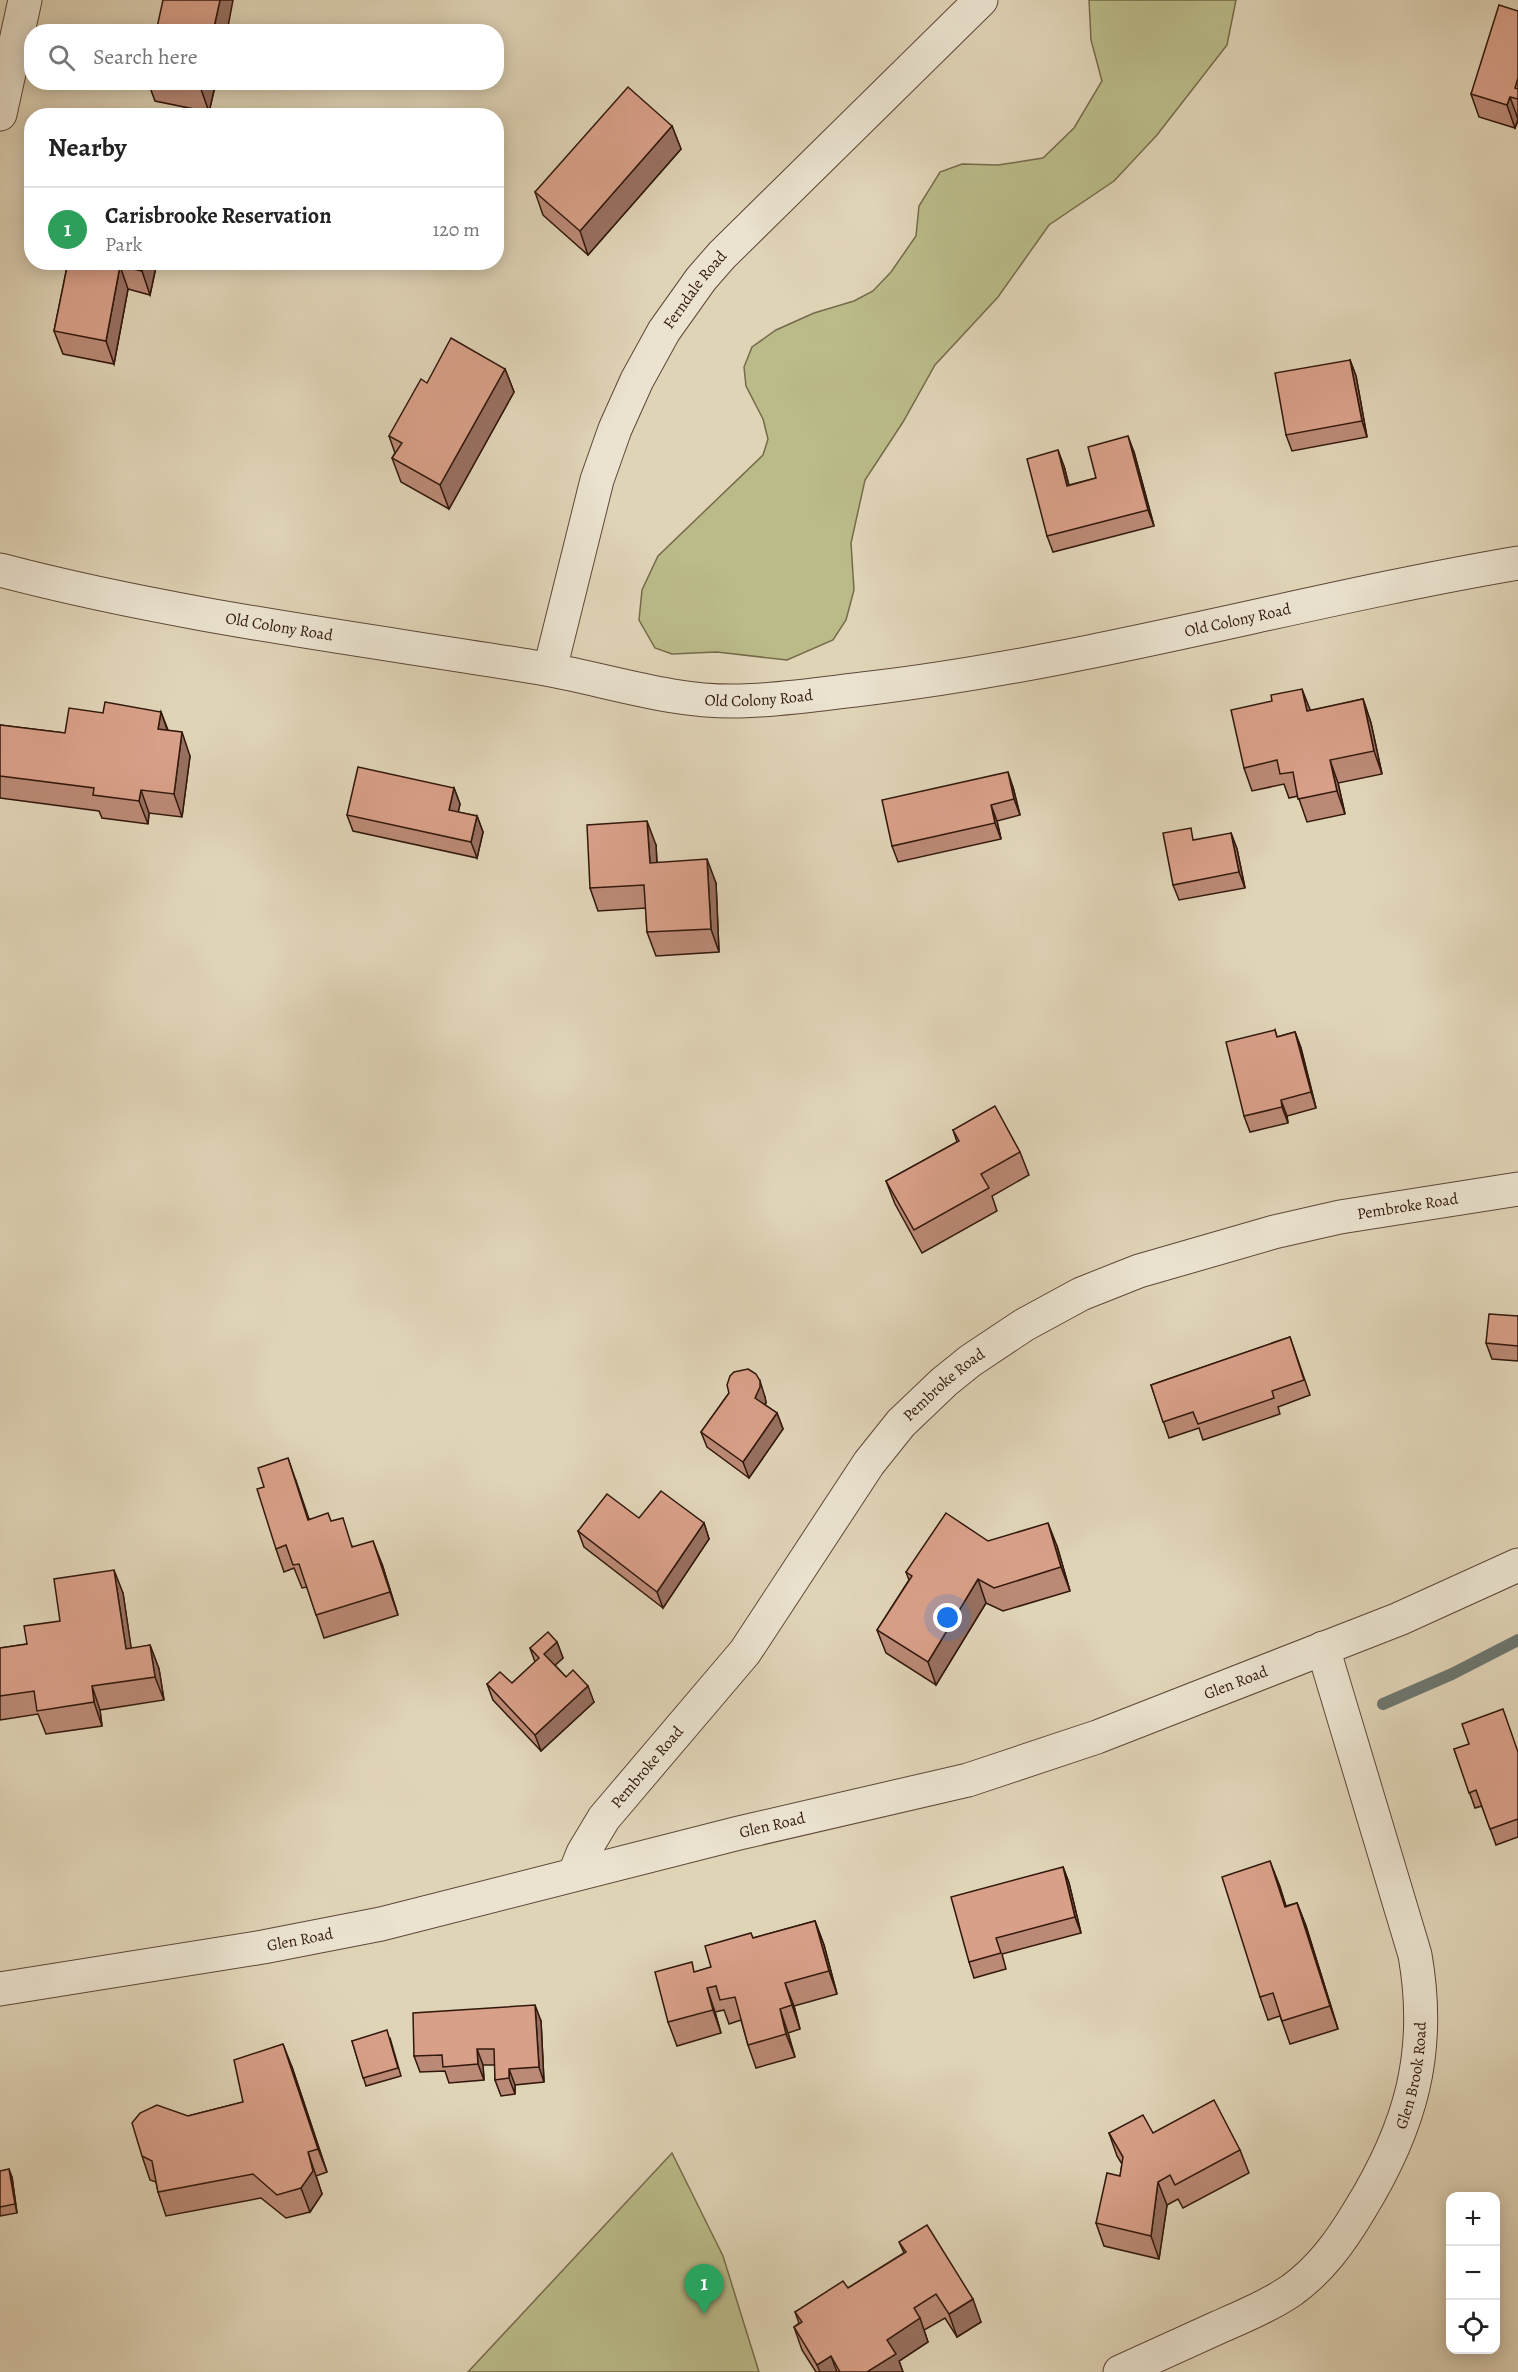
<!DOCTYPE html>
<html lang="en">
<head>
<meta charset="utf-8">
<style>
  :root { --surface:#fff; --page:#f6f6f6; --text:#222; --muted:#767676; --line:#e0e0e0; --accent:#7c3aed }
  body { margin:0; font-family:Alegreya,serif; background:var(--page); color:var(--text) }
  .controls { position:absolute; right:18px; bottom:18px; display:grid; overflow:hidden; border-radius:12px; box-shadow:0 3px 15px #0003 }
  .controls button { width:54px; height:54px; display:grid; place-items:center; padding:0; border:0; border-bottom:2px solid var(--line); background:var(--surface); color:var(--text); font:30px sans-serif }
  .you { position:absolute; left:948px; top:1618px; width:21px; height:21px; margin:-15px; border:4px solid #fff; border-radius:50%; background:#1a73e8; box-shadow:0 0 0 9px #1a73e833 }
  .badge { display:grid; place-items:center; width:39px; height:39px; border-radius:50%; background:var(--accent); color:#fff; font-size:20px; font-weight:700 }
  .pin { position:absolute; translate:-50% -50px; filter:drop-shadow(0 2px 3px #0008) }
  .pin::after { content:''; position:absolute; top:32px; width:21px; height:18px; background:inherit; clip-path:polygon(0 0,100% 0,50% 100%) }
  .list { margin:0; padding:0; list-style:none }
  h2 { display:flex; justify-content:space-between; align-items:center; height:78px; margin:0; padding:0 24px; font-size:26px }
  h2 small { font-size:20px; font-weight:400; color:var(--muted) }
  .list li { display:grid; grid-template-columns:39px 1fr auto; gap:18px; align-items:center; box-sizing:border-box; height:84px; padding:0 24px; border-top:2px solid var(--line) }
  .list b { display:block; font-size:22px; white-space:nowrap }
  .list p { margin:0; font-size:20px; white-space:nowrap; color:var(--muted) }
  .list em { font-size:20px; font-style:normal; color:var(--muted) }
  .icon { flex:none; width:33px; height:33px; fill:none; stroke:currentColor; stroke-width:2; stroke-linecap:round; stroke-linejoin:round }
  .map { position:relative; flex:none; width:1518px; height:2372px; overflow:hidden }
  .search { position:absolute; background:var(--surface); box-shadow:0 3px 15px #0003; left:24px; top:24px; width:480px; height:66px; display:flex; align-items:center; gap:15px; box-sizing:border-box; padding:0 21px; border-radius:24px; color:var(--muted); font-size:22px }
  .panel { position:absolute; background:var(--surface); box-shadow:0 3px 15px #0003; left:24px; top:108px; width:480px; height:162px; border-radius:24px }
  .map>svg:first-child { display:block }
  .green { fill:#babb89; stroke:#766a4a; stroke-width:1.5 }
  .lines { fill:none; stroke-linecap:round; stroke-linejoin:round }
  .stream { stroke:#6d7770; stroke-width:12 }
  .minor-casing { stroke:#5e4737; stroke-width:35 }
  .minor { stroke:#ebe3d0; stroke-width:33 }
  .wall { fill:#bb8a76; stroke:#32180c; stroke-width:1.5 }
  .shaded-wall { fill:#987060; stroke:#32180c; stroke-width:1.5 }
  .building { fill:#d9a089; stroke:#32180c; stroke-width:1.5 }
  .labels { text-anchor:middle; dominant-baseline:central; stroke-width:5; stroke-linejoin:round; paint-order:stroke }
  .street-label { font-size:16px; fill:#32180c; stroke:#ebe3d0 }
</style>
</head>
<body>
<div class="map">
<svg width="1518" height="2372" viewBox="0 0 1518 2372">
  <rect width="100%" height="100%" fill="#e0d4b7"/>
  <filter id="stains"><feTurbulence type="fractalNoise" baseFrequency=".00333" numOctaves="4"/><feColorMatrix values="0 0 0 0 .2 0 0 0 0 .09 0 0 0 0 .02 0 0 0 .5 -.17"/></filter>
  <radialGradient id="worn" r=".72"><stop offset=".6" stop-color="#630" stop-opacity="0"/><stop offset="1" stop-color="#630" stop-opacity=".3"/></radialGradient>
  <!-- green -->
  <g class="green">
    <polygon points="1089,0 1236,0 1227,45 1157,135 1114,181 1049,225 998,297 935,365 903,422 865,480 851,543 854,590 846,620 833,640 787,660 717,652 672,654 655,648 639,620 642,590 658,556 763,455 768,439 763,419 746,386 744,367 752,347 776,330 814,313 854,301 873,291 891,272 916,236 919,206 940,172 962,164 998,165 1043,158 1074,128 1102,81 1091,40"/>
    <polygon points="672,2153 723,2256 759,2372 468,2372"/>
  </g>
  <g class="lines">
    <!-- stream -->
    <polyline class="stream" points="1383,1704 1452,1674 1518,1640"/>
    <defs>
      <g id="minor">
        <polyline points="0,114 25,0"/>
        <path id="s1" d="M0,570C175,616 356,638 534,667C603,678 669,703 740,701C784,700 827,693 871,688C1089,662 1301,600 1518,563"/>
        <path id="s2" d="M550,669L597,480L615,429L637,380L664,331L701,279L722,255L981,0"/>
        <path id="s3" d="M575,1873L583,1853L604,1818L745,1652L869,1463L901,1423L944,1382L970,1361L1024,1325L1081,1294L1139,1271L1274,1232L1340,1217L1518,1189"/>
        <path id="s4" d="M0,1989L263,1947L381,1924L739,1833L968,1780L1097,1737L1399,1619L1518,1565"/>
        <path id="s5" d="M1120,2372C1153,2357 1186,2342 1219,2327C1244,2316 1270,2305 1292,2290C1321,2269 1341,2241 1359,2211C1411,2127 1432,2052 1415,1955L1323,1648"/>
      </g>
    </defs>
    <!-- minor casing -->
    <use href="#minor" class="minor-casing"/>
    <!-- minor -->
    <use href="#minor" class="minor"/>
  </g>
  <!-- wall -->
  <g class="wall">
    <polygon points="1518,11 1518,121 1515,128 1479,117 1471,94"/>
    <polygon points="148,82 216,82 209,112 155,101"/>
    <polygon points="672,126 681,149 588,255 543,215 535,192"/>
    <polygon points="68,262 157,262 150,295 128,289 114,364 63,354 54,331"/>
    <polygon points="1350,360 1356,376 1367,437 1292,451 1286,435"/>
    <polygon points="505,369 514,392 449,509 401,482 392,458 395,453 389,436"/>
    <polygon points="1134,452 1154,526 1053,552 1047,536 1064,466 1069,485 1096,478"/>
    <polygon points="1363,699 1371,723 1382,774 1338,783 1345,814 1307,822 1298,796 1289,798 1284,784 1252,791 1244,768 1310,711"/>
    <polygon points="161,712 168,730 190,756 182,817 149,813 148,824 102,818 99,811 0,798 0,725 65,733 103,713"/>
    <polygon points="1013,787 1020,815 997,821 1001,839 898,862 892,846"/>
    <polygon points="454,788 460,804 458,812 477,816 483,832 477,858 353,831 347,815"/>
    <polygon points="1231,833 1237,849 1245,888 1179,900 1173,885"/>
    <polygon points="656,845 657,862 716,883 719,952 656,956 647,932 646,908 598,911 590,888"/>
    <polygon points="1275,1030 1277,1037 1295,1032 1301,1048 1316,1108 1287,1116 1288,1123 1250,1132 1244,1116"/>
    <polygon points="953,1130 1020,1152 1029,1175 992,1196 997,1211 922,1253 895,1204 886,1181 957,1142"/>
    <polygon points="1518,1316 1518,1361 1492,1359 1486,1343"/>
    <polygon points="1290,1337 1310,1395 1278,1407 1280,1414 1203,1440 1199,1428 1169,1438 1151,1385"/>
    <polygon points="729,1393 765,1397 766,1403 765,1405 777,1413 783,1429 749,1478 707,1447 701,1432"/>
    <polygon points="296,1481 309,1519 331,1521 353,1547 382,1564 398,1615 324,1638 307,1587 302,1588 294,1568 284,1572 276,1549"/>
    <polygon points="704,1523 709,1539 663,1608 584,1547 578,1531"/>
    <polygon points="988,1541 1057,1546 1070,1591 1003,1611 986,1603 936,1685 886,1653 877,1630 909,1580 906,1572"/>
    <polygon points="123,1593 131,1649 150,1645 159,1669 164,1700 100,1710 102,1726 46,1734 38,1714 0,1720 0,1648 27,1644 60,1621"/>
    <polygon points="557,1642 563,1658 555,1665 566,1677 594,1702 541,1751 493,1700 487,1684 512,1683 535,1662 530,1648"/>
    <polygon points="1454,1749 1518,1752 1518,1837 1496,1845 1482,1806 1475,1808"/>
    <polygon points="1063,1867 1069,1883 1081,1933 1002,1954 1006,1969 974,1978 969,1962"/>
    <polygon points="1279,1884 1286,1906 1297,1903 1306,1926 1338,2029 1290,2044 1280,2016 1268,2020 1260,1997"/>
    <polygon points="815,1921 824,1945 837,1994 794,2006 800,2029 788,2033 795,2057 756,2068 748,2045 741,2020 729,2024 724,2010 715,2012 721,2033 677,2046 668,2022 695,1972 711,1967 753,1938"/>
    <polygon points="541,2021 544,2082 515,2085 515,2094 501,2096 495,2080 495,2065 483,2065 484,2080 449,2083 445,2071 420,2072 414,2056"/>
    <polygon points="390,2038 401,2076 366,2086 352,2041"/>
    <polygon points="292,2067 327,2172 316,2176 322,2194 310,2212 286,2218 261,2198 166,2216 158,2192 156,2182 150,2180 142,2156 188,2116 243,2102"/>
    <polygon points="1109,2133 1153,2133 1240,2150 1249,2173 1183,2208 1178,2199 1167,2205 1159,2259 1104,2246 1096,2223 1120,2176 1122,2164 1117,2156"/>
    <polygon points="0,2171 12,2177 17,2213 0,2216"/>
    <polygon points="899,2242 981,2322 957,2337 945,2318 924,2330 928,2342 899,2361 903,2372 816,2372 802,2350 794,2327 799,2323 795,2312 848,2288 904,2253"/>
  </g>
  <!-- shaded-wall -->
  <g class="shaded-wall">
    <polygon points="220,0 233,0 227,32 213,32"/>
    <polygon points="202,82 216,82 209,112 201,89"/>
    <polygon points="1510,97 1518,119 1515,128 1507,105"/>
    <polygon points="672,126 681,149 588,255 580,231"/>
    <polygon points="144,262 157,262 150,295 142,271"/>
    <polygon points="120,266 128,289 114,364 106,341"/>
    <polygon points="1350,360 1356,376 1367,437 1362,421"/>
    <polygon points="505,369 514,392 449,509 440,485"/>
    <polygon points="1128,436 1134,452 1154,526 1148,510"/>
    <polygon points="1058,450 1064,466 1073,502 1067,486"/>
    <polygon points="1302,689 1311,712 1307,711"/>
    <polygon points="1363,699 1371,723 1382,774 1374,751"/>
    <polygon points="161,712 169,735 158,729"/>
    <polygon points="182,732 190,756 182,817 174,794"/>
    <polygon points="1330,760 1338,783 1345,814 1337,791"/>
    <polygon points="1008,772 1013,787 1020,815 1014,799"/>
    <polygon points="454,788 460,804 455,826 449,810"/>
    <polygon points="141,790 149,813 148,824 139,801"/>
    <polygon points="991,805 997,821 1001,839 995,823"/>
    <polygon points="477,816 483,832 477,858 471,842"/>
    <polygon points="647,821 656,845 658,886 650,863"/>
    <polygon points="1231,833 1237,849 1245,888 1239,872"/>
    <polygon points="707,859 716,883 719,952 711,929"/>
    <polygon points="1295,1032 1301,1048 1316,1108 1311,1092"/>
    <polygon points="1281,1100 1287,1116 1288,1123 1282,1107"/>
    <polygon points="760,1381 765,1397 766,1403 761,1414 755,1398"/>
    <polygon points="777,1413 783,1429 749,1478 743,1462"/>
    <polygon points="288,1458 296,1481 316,1543 308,1520"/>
    <polygon points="704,1523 709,1539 663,1608 657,1592"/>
    <polygon points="1048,1523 1057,1546 1070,1591 1061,1567"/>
    <polygon points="373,1541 382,1564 398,1615 390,1592"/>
    <polygon points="114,1570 123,1593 135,1673 126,1649"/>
    <polygon points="978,1579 986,1603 936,1685 928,1662"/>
    <polygon points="557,1642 563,1658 550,1670 544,1654"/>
    <polygon points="150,1645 159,1669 164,1700 155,1677"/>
    <polygon points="92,1686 100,1710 102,1726 94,1702"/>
    <polygon points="588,1686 594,1702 541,1751 535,1735"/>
    <polygon points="1270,1861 1279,1884 1293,1930 1285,1907"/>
    <polygon points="1063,1867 1069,1883 1081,1933 1075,1917"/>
    <polygon points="1297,1903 1306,1926 1338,2029 1330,2006"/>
    <polygon points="815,1921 824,1945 837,1994 829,1971"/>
    <polygon points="785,1983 794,2006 800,2029 792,2005"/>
    <polygon points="707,1988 715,2012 721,2033 713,2010"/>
    <polygon points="535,2005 541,2021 544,2082 539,2067"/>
    <polygon points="780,2009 788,2033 795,2057 786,2034"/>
    <polygon points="283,2044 292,2067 327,2172 318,2149"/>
    <polygon points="477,2049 483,2065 484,2080 478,2064"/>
    <polygon points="509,2069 515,2085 515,2094 509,2078"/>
    <polygon points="308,2152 322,2194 310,2212 301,2188"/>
    <polygon points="9,2169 12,2177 17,2213 15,2204"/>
    <polygon points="1158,2182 1167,2205 1159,2259 1151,2236"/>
    <polygon points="973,2299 981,2322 957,2337 949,2314"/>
    <polygon points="920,2318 928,2342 899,2361 903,2372 867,2372 887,2340"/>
    <polygon points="831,2356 837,2372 820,2372 817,2365"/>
  </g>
  <!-- building -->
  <g class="building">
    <polygon points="163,0 220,0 213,32 156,32"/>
    <polygon points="1499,5 1518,11 1518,78 1515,88 1518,89 1518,99 1510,97 1507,105 1471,94"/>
    <polygon points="170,82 202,82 201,89"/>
    <polygon points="628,87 672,126 580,231 535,192"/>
    <polygon points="68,262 144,262 142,271 120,266 106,341 54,331"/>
    <polygon points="451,338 505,369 440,485 392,458 402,443 389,436 421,379 427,383"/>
    <polygon points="1350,360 1362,421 1286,435 1275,373"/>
    <polygon points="1128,436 1148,510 1047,536 1027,459 1058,450 1067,486 1096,478 1088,447"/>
    <polygon points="1302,689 1307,711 1363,699 1374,751 1330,760 1337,791 1298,799 1293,772 1280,774 1277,760 1244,768 1231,710 1272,701 1271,695"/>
    <polygon points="105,702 161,712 158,729 182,732 174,794 141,790 139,801 93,795 94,788 0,776 0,725 65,733 69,708 103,713"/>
    <polygon points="358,767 454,788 449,810 477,816 471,842 347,815"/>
    <polygon points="1008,772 1014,799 991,805 995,823 892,846 882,800"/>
    <polygon points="647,821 650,863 707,859 711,929 647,932 644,885 590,888 587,825"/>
    <polygon points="1191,828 1193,840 1231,833 1239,872 1173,885 1163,833"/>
    <polygon points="1275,1030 1277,1037 1295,1032 1311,1092 1281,1100 1282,1107 1244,1116 1226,1042"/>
    <polygon points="995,1106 1020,1152 981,1174 989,1188 914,1230 886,1181 959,1141 953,1130"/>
    <polygon points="1489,1314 1518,1316 1518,1346 1486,1343"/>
    <polygon points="1290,1337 1304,1380 1272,1391 1274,1398 1198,1424 1193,1412 1163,1422 1151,1385"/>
    <polygon points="748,1369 756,1374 760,1381 760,1387 755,1398 777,1413 743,1462 701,1432 729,1393 727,1385 730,1376 734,1372"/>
    <polygon points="288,1458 308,1520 328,1513 331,1521 343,1518 352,1547 373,1541 390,1592 316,1615 299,1564 293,1565 286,1545 276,1549 257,1489 264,1487 258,1468"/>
    <polygon points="661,1491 704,1523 657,1592 578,1531 607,1494 639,1518"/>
    <polygon points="946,1513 988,1541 1048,1523 1061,1567 994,1588 978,1579 928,1662 877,1630 912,1576 906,1572"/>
    <polygon points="114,1570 126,1649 150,1645 155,1677 92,1686 94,1702 37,1711 34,1691 0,1696 0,1648 27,1644 24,1626 60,1621 54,1579"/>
    <polygon points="548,1632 557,1642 544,1654 566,1677 573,1670 588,1686 535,1735 487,1684 500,1672 512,1683 539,1658 530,1648"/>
    <polygon points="1503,1709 1518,1752 1518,1819 1490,1829 1476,1790 1469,1793 1454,1749 1469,1744 1462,1724"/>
    <polygon points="1270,1861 1285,1907 1297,1903 1330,2006 1282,2021 1273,1993 1260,1997 1222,1877"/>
    <polygon points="1063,1867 1075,1917 996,1938 1001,1953 969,1962 951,1897"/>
    <polygon points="815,1921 829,1971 785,1983 792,2005 780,2009 786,2034 748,2045 735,1997 720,2000 716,1986 707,1988 713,2010 668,2022 655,1972 692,1962 694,1972 711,1967 705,1946 751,1933 753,1938"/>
    <polygon points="535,2005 539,2067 509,2069 509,2078 495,2080 494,2049 477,2049 478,2064 443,2067 442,2055 414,2056 413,2013"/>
    <polygon points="387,2030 398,2068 363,2078 352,2041"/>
    <polygon points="283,2044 318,2149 308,2152 313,2171 301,2188 277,2195 253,2174 158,2192 152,2161 142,2156 132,2123 140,2113 157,2105 188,2116 243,2102 234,2060"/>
    <polygon points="1214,2100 1240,2150 1175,2185 1170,2175 1158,2182 1151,2236 1096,2223 1107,2173 1120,2176 1123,2157 1109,2133 1143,2115 1153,2133"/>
    <polygon points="9,2169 15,2204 0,2207 0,2171"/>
    <polygon points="927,2225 973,2299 949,2314 936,2294 914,2308 920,2318 887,2340 896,2354 867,2372 840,2372 831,2356 817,2365 794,2327 802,2322 795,2312 843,2281 848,2288 906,2252 899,2242"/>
  </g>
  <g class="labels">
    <!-- street labels -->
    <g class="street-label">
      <text stroke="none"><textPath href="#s2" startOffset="410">Ferndale Road</textPath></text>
      <text stroke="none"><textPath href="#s1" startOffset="1257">Old Colony Road</textPath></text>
      <text stroke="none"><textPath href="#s1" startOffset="285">Old Colony Road</textPath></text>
      <text stroke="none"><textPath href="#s1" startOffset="771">Old Colony Road</textPath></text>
      <text stroke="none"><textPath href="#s3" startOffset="1119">Pembroke Road</textPath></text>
      <text stroke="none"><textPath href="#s3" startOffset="615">Pembroke Road</textPath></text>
      <text stroke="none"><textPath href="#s4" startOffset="1276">Glen Road</textPath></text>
      <text stroke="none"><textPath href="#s3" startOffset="129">Pembroke Road</textPath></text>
      <text stroke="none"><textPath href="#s4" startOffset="790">Glen Road</textPath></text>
      <text stroke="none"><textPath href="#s4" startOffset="304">Glen Road</textPath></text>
      <text stroke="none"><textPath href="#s5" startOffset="442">Glen Brook Road</textPath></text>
    </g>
  </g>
  <rect width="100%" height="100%" filter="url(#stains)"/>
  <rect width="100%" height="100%" fill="url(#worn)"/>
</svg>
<div class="controls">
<button>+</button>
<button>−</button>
<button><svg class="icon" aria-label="locate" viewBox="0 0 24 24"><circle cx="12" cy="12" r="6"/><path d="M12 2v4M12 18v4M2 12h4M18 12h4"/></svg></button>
</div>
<div class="you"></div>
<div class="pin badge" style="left:704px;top:2314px;background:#2e9e5b">1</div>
<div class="search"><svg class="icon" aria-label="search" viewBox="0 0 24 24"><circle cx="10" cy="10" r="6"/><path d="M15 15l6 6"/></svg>Search here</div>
<section class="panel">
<h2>Nearby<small></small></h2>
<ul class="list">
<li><span class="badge" style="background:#2e9e5b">1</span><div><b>Carisbrooke Reservation</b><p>Park</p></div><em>120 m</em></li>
</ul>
</section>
</div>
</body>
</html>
